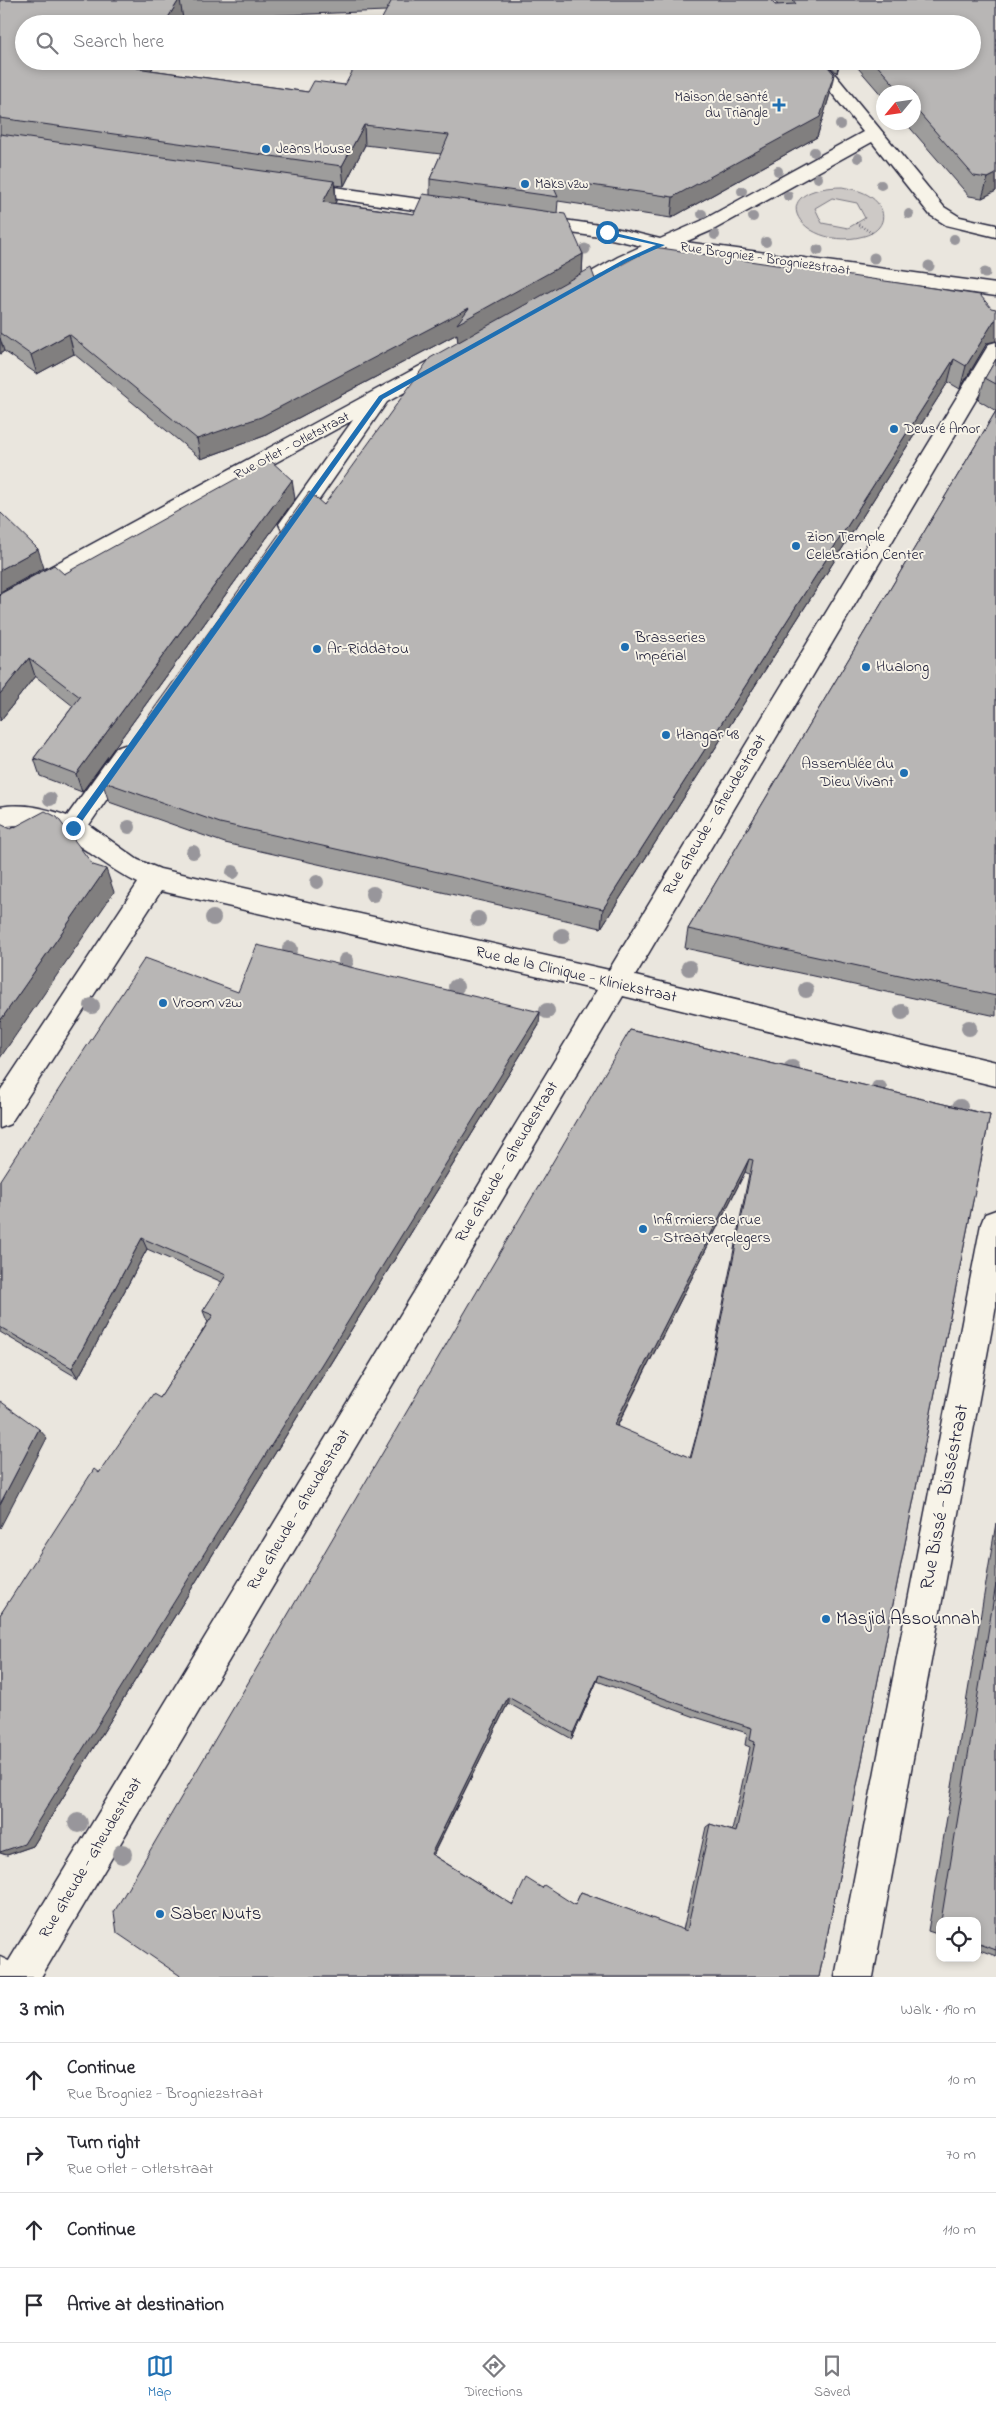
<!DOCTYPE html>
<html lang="en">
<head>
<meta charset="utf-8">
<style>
  :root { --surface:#fff; --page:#f7f7f7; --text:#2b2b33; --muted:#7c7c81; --line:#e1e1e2; --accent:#1f6fb2 }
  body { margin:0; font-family:"Indie Flower",sans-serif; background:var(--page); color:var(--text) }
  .controls { position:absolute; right:15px; bottom:15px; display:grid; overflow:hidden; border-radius:10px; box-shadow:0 2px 8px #0003 }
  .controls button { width:45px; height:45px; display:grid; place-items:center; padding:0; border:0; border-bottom:1px solid var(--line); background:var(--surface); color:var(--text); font:25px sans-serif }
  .compass { position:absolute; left:876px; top:85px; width:45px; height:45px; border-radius:50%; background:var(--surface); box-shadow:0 2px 8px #0003; rotate:241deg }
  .stop { position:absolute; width:15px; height:15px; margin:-11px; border:4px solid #1f6fb2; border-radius:50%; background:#fff }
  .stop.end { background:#1f6fb2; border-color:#fff; box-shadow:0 1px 5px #0008 }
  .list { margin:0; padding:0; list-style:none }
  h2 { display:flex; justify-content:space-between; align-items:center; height:65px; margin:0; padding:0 20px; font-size:21px }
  h2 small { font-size:16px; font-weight:400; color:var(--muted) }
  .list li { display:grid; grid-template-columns:32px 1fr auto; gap:15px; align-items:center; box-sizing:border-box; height:75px; padding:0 20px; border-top:1px solid var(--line) }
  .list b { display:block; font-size:19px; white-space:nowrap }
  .list p { margin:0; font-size:16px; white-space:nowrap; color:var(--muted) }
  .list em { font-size:16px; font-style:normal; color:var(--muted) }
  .icon { flex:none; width:28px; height:28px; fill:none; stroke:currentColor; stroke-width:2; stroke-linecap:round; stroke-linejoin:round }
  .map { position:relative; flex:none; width:996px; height:1977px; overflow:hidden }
  .search { position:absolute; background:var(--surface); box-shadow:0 2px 8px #0003; left:15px; right:15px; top:15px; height:55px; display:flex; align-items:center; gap:12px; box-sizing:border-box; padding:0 18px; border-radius:28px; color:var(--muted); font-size:19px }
  .sheet { height:365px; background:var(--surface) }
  nav { display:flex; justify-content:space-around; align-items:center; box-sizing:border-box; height:70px; border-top:1px solid var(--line); background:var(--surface); font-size:14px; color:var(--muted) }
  nav a { display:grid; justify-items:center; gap:2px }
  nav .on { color:var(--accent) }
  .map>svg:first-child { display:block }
  .green { fill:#cdc9c6; stroke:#787680; fill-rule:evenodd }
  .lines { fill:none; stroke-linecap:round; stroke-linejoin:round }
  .minor-casing { stroke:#22223b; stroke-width:3 }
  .major-casing { stroke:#22223b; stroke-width:3 }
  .path { stroke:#22223b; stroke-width:2.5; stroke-dasharray:0.5 2.5; stroke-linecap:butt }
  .minor { fill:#f7f3e8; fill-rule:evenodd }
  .major { fill:#f7f3e8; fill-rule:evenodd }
  .tree { fill:#98969b }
  .wall { fill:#9e9d9c; stroke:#22223b; fill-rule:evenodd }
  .shaded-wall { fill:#817f7f; stroke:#22223b }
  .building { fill:#b8b6b5; stroke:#22223b; fill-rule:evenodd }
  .route { fill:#1f6fb2 }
  .poi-dot { fill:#1f6fb2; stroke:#f7f3e8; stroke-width:2 }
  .labels { text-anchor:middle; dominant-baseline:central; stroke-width:4; stroke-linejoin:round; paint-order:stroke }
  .far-poi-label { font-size:14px; fill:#22223b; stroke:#f7f3e8; text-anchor:start }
  .far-street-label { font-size:14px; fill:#22223b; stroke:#f7f3e8 }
  .poi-label { font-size:16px; fill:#22223b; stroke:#f7f3e8; text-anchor:start }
  .street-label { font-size:16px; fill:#22223b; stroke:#f7f3e8 }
  .near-street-label { font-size:19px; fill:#22223b; stroke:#f7f3e8 }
  .near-poi-label { font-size:19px; fill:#22223b; stroke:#f7f3e8; text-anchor:start }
</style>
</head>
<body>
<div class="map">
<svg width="996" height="1977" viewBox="0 0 996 1977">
  <rect width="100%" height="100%" fill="#eae6de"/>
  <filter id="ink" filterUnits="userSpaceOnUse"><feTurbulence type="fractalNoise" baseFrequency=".02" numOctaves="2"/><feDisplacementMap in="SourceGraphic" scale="10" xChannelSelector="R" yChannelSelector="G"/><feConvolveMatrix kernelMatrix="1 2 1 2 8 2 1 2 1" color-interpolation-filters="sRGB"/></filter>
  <g filter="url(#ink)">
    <!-- green -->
    <path class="green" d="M842,187C852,189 863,191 871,197C889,210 886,230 864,236C804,253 758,188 842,187ZM832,198L857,203L865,218L848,228L822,223L815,208Z"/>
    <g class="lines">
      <defs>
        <g id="minor">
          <polygon points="806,61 824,61 944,207 960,217 996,225 996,237 946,225 930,215 872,142 715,229 685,242 996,284 996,296 664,251 632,265 570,300 563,302 556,300 553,296 556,292 618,257 642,246 607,238 535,228 528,226 525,222 528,218 535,216 607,226 660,239 701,221 863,132"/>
          <polygon points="298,182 455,204 462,206 465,210 462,214 455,216 291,192 289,188 291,184"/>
          <path d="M996,342V366L635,976L996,1062V1086L623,996L41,1977H1L7,1964L597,990L161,891L10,1124L0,1128V1091L138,883C89,860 61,816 0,827V807C24,803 45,808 67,816L116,748L125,745L134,748L137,755L89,825L138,860L160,869L609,970L986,349L989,344Z"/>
          <polygon points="449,352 456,354 459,359 456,364 387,402 298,530 290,532 282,530 279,524 353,420 8,610 0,612 0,594 442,354"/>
          <polygon points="996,1210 996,1306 873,1977 835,1977 981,1224 985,1214"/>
        </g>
        <polygon id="major" points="0,1957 15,1964 21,1977 0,1977"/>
      </defs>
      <!-- minor casing -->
      <use href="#minor" class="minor-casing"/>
      <!-- major casing -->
      <use href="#major" class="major-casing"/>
      <!-- path -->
      <polyline class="path" points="856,223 872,233"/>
      <!-- minor -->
      <use href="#minor" class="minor"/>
      <!-- major -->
      <use href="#major" class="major"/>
    </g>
    <!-- trees -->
    <g class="tree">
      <circle cx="840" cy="125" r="5"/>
      <circle cx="814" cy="152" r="5"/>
      <circle cx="858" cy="158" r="5"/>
      <circle cx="778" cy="171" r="5"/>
      <circle cx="818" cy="178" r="5"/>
      <circle cx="881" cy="185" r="5"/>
      <circle cx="742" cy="191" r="5"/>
      <circle cx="788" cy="196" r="5"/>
      <circle cx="702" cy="214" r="5"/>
      <circle cx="909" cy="214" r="5"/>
      <circle cx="753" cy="217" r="5"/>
      <circle cx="715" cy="235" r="5"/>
      <circle cx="954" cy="239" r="5"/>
      <circle cx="766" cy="242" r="5"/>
      <circle cx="585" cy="249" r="5.5"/>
      <circle cx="818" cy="250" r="5.5"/>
      <circle cx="874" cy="258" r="5.5"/>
      <circle cx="929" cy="266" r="5.5"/>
      <circle cx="985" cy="273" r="5.5"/>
      <circle cx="50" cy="799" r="7"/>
      <circle cx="129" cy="827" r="7"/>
      <circle cx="193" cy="852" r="7"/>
      <circle cx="233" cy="872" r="7"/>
      <circle cx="317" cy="882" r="7"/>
      <circle cx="373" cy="894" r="8"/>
      <circle cx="213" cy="918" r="8"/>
      <circle cx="478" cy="919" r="8"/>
      <circle cx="562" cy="936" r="8"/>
      <circle cx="290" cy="949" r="8"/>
      <circle cx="346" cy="961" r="8"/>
      <circle cx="689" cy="968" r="8"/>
      <circle cx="456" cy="987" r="8"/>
      <circle cx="806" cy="990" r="8"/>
      <circle cx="92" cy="1006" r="8"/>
      <circle cx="547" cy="1011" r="8"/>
      <circle cx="902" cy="1012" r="8"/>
      <circle cx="969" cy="1028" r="8"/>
      <circle cx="792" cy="1068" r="8"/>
      <circle cx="879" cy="1088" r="8"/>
      <circle cx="960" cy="1107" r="8"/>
      <circle cx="78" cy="1823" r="10"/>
      <circle cx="122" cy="1854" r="10"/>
    </g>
    <!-- wall -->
    <g class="wall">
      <path d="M0,0H772L775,5H778L774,0H996V191L982,198L969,196L905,122H914V92H884V98L852,61H972V24L386,11L183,19L180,24H24V61H157L151,70L308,92L345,85L830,94L817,137L671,218L558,201L557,213L583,254L582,273L595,279L987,343L960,389L948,382L601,928L225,843L109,802L102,781L324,505L458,343L457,334L264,436L201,459L74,354L37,374L4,351L0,354ZM365,145L441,154L430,179V195L414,214L335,203L336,201L335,185L344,186Z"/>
      <polygon points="826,61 840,61 837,73"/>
      <polygon points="996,359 996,1016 685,948 688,929 996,411 978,400 985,378"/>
      <polygon points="295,499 82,792 40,776 34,758 73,706 35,676 0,721 0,594 64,574"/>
      <polygon points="238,992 539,1025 33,1846 7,1855 0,1853 0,1615 99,1473 160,1398 208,1322 207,1321 203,1311 222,1282 147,1249 78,1378 0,1332 0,1180"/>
      <path d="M630,1030L990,1115L819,1977H182ZM745,1172L749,1174L699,1425L690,1458L617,1427ZM597,1681L695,1717L747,1733L745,1745L750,1747L732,1831L710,1824L706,1827L683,1930L581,1892L580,1894L575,1905L542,1888L513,1905L433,1855L508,1703L572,1739Z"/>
      <polygon points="996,1523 996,1956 977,1949 977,1921 940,1921 940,1935 928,1931"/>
    </g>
    <!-- shaded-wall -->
    <g class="shaded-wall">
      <polygon points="179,0 180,0 183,19 180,24 164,24"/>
      <polygon points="141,61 157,61 140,88 136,68"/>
      <polygon points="839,61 840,61 837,73"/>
      <polygon points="834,74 830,94 817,137 671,218 673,197"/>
      <polygon points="364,125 365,145 344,186 342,166"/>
      <polygon points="996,174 996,191 982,198 988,178"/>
      <polygon points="334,181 336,201 325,222 323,202"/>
      <polygon points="583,254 582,275 458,344 457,334 264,436 201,459 197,439 469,308"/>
      <polygon points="996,320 996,341 987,343 960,389 966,366 994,321"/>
      <polygon points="69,334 74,354 37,374 31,355"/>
      <polygon points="0,338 4,351 0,354"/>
      <polygon points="954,359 948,382 601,928 603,909"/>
      <polygon points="292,480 295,499 82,792 76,774"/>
      <polygon points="38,549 44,568 0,592 0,570"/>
      <polygon points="29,658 35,676 0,721 0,694"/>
      <polygon points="106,869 114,892 0,1058 0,1021"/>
      <polygon points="540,1012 539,1025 33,1846 7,1855 0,1853"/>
      <polygon points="749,1159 745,1172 612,1436 614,1425"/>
      <polygon points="142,1238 147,1249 78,1378 72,1368"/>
      <polygon points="39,1429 47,1438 0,1528 0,1504"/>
      <polygon points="599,1675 597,1681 572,1739 573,1733"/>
      <polygon points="508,1697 508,1703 432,1856 431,1854"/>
    </g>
    <!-- building -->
    <g class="building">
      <polygon points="0,0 179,0 164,24 24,24 24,61 141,61 136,68 308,92 314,81 345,85 358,61 823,61 834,74 820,117 673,197 550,179 558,197 430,179 449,135 364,125 342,166 0,118"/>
      <polygon points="392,0 772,0 775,5 796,4 793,0 996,0 996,174 988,178 974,176 914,107 914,92 901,92 873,61 972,61 972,24 379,24"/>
      <polygon points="0,134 334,181 323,202 414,214 423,194 565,214 583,254 457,324 469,308 261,417 197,439 69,334 31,355 0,333"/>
      <polygon points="654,247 980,295 991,308 996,309 996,320 994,321 966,366 954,359 603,909 220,823 102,781 309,492 324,505 430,358 591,268 595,279"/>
      <polygon points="996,359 996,384 985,378"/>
      <polygon points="996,411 996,996 688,929"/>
      <polygon points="270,460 292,480 76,774 34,758 80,697 29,658 0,694 0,594 54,565 64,574"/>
      <polygon points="0,512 38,549 0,570"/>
      <polygon points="45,811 57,817 93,865 106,869 0,1021 0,824 11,829"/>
      <polygon points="257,945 540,1012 24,1844 0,1852 0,1615 94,1469 99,1473 153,1394 160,1398 213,1315 203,1311 226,1275 142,1238 72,1368 0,1327 0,1180 81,1055 145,958 238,992"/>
      <path d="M630,1030L990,1115L819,1977H182L117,1933L114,1912ZM749,1159L753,1160L702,1415L691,1458L614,1425ZM599,1675L699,1711L752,1728L750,1740L755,1742L736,1832L710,1824L687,1931L581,1892L575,1905L544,1885L542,1888L526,1878L513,1905L431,1854L508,1697L573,1733Z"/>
      <polygon points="0,1401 39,1429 0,1504"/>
      <polygon points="996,1584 996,1950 977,1943 977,1921 941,1921"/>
    </g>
  </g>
  <!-- route -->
  <polygon class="route" points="607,231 665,245 627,262 383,399 75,831 70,831 70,826 379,396 623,260 656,245 605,234"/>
  <!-- markers -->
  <g class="poi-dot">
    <path d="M776.5 97.5h5v5h5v5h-5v5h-5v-5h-5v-5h5z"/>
    <circle cx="266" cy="149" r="5"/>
    <circle cx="525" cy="184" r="5"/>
    <circle cx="894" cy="429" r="5"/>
    <circle cx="796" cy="546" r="5"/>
    <circle cx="625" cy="647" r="5"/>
    <circle cx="317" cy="649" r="5"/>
    <circle cx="866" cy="667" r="5"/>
    <circle cx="666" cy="735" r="5"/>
    <circle cx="904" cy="773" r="5"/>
    <circle cx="163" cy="1003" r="5"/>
    <circle cx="643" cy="1229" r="5"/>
    <circle cx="826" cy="1619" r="5"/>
    <circle cx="160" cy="1914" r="5"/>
  </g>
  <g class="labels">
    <!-- far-poi labels -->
    <g class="far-poi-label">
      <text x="768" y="97" text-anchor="end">Maison de santé<tspan x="768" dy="16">du Triangle</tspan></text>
      <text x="276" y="149">Jeans House</text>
      <text x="535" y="184">Maks vzw</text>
      <text x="904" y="429">Deus é Amor</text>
    </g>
    <!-- far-street labels -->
    <g class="far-street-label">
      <text transform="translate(765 259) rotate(8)">Rue Brogniez - Brogniezstraat</text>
      <text transform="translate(292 446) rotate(-28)">Rue Otlet - Otletstraat</text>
    </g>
    <!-- poi labels -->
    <g class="poi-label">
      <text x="806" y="537">Zion Temple<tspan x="806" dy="18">Celebration Center</tspan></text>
      <text x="635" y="638">Brasseries<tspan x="635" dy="18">Impérial</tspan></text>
      <text x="327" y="649">Ar-Riddatou</text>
      <text x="876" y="667">Hualong</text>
      <text x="676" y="735">Hangar 48</text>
      <text x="894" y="764" text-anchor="end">Assemblée du<tspan x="894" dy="18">Dieu Vivant</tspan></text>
      <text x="173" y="1003">Vroom vzw</text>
      <text x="653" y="1220">Infirmiers de rue<tspan x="653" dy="18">- Straatverplegers</tspan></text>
    </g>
    <!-- street labels -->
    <g class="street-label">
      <text transform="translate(715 815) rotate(-59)">Rue Gheude - Gheudestraat</text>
      <text transform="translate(576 975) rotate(13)">Rue de la Clinique - Kliniekstraat</text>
      <text transform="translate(507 1162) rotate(-59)">Rue Gheude - Gheudestraat</text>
      <text transform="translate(299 1510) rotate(-59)">Rue Gheude - Gheudestraat</text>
      <text transform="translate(91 1858) rotate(-59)">Rue Gheude - Gheudestraat</text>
    </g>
    <!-- near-street labels -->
    <g class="near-street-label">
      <text transform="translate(945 1497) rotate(-79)">Rue Bissé - Bisséstraat</text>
    </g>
    <!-- near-poi labels -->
    <g class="near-poi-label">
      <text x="836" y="1619">Masjid Assounnah</text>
      <text x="170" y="1914">Saber Nuts</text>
    </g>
  </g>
</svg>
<div class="controls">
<button><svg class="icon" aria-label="locate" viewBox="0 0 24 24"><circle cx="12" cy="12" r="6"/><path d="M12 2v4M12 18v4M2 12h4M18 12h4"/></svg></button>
</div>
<svg class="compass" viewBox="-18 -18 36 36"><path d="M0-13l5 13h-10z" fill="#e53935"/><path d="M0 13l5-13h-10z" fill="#7c7c81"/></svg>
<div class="stop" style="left:607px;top:232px"></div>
<div class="stop end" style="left:73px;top:828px"></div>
<div class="search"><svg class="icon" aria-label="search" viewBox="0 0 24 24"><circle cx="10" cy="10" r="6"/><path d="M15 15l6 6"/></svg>Search here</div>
</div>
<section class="sheet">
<h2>3 min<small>Walk · 190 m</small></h2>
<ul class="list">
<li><svg class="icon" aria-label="ahead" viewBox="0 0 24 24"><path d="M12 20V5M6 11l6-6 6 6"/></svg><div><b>Continue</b><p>Rue Brogniez - Brogniezstraat</p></div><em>10 m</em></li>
<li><svg class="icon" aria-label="right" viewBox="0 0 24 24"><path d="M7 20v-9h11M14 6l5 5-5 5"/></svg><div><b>Turn right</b><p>Rue Otlet - Otletstraat</p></div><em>70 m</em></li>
<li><svg class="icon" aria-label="ahead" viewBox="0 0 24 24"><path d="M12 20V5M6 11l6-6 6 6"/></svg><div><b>Continue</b></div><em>110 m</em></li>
<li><svg class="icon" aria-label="arrive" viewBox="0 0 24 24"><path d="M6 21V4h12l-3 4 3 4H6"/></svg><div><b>Arrive at destination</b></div></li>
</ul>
</section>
<nav>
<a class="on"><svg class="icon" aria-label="map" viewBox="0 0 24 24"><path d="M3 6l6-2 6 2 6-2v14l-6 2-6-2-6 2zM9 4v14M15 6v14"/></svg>Map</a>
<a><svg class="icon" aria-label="directions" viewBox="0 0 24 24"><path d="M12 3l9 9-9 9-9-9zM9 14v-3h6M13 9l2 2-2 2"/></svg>Directions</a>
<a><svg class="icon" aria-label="saved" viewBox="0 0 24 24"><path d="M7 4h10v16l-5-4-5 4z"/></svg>Saved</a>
</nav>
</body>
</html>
